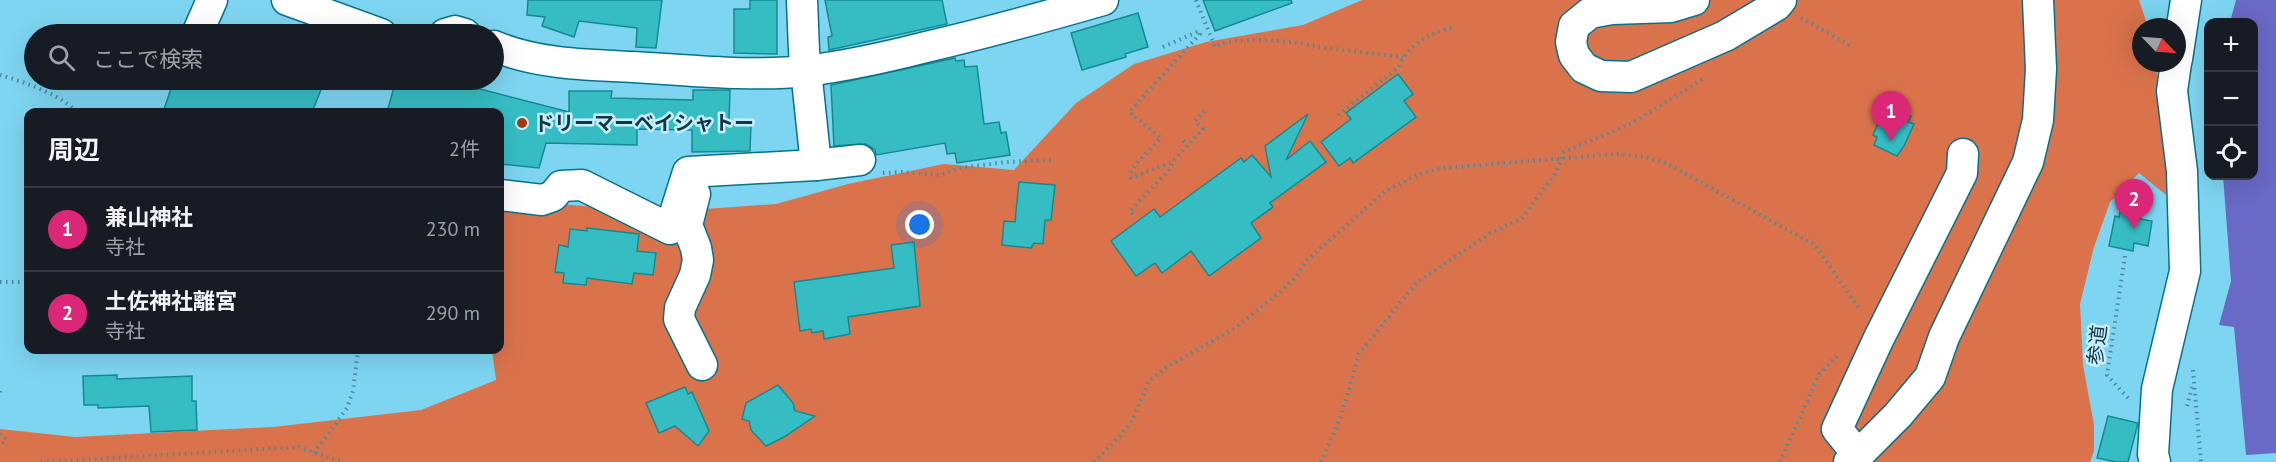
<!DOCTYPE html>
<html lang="ja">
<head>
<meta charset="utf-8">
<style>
  :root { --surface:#171b24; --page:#242831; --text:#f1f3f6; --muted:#9ea1a6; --line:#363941; --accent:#db2777 }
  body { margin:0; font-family:"PT Sans","Noto Sans JP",sans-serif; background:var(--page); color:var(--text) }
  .controls { position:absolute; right:18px; top:18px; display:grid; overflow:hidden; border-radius:12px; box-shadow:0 6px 24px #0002 }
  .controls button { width:54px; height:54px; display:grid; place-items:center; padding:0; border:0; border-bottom:2px solid var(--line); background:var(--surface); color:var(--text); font:30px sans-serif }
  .compass { position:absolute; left:2132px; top:18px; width:54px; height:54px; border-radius:50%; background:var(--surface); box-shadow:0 6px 24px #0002; rotate:115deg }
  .you { position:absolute; left:920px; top:225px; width:21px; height:21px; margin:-15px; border:4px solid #fff; border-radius:50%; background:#1a73e8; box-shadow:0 0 0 9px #1a73e833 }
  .badge { display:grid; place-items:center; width:39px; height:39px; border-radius:50%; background:var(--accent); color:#fff; font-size:20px; font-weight:700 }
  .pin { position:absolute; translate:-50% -50px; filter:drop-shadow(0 2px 3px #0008) }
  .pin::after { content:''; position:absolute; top:32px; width:21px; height:18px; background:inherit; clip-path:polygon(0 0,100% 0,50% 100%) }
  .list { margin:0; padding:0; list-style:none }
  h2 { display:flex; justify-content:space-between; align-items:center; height:78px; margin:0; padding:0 24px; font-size:26px }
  h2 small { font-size:20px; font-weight:400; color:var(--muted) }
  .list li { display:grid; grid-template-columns:39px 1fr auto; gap:18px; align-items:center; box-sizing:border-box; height:84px; padding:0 24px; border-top:2px solid var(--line) }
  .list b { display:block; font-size:22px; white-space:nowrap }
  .list p { margin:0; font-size:20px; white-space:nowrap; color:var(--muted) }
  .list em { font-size:20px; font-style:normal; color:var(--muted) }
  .icon { flex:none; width:33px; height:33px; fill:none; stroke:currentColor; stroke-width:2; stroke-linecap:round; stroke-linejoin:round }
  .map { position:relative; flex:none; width:2276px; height:462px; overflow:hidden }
  .search { position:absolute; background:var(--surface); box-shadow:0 6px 24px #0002; left:24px; top:24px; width:480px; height:66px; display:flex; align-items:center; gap:15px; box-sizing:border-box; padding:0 21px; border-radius:33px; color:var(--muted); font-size:22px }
  .panel { position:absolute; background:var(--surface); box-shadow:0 6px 24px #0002; left:24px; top:108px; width:480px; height:246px; border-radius:12px }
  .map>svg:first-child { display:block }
  .forest { fill:#da734c }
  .water { fill:#6969c6 }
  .building { fill:#36bdc4; stroke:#16898f; stroke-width:1.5 }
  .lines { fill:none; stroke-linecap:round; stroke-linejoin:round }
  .minor-casing { stroke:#03738c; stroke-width:33 }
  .path { stroke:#4b8a9e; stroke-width:4; stroke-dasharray:1.5 4.5; stroke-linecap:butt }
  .minor { stroke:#fff; stroke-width:30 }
  .poi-dot { fill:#a13c0f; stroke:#c6effd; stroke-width:2 }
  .labels { text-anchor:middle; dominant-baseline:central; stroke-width:5; stroke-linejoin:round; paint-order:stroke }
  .poi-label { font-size:20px; font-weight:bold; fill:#113742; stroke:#c6effd; text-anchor:start }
  .street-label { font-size:20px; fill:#113742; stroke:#c6effd }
</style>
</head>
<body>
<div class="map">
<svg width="2276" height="462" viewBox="0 0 2276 462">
  <rect width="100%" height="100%" fill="#7ed5f1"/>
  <!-- forest -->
  <polygon class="forest" points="1362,0 2139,0 2148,27 2141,27 2141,63 2155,63 2161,96 2171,199 2139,173 2110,202 2094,247 2080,304 2083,365 2094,425 2094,451 2090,462 0,462 0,429 75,437 273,427 421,410 496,380 492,350 500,350 500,199 620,209 690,210 776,204 848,184 944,164 1014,170 1076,103 1134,64 1206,42 1303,25"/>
  <!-- water -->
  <polygon class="water" points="2236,0 2276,0 2276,453 2246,455 2234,327 2219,325 2231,281 2223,176 2254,176 2254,22 2230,22"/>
  <!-- building -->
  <g class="building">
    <polygon points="528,0 662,0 656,48 636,47 637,28 579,21 574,37 542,26 545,17 527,15"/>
    <polygon points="750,0 777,0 777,54 734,53 734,9 750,9"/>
    <polygon points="825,0 942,0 947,24 829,50 828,37 832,36"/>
    <polygon points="1203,0 1291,0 1292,3 1215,31"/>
    <polygon points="1138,13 1148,47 1125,54 1126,57 1082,70 1071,33"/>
    <polygon points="955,58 956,61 964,60 965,67 977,66 984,124 999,122 1001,133 1006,132 1010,155 957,163 955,153 947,154 945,143 876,155 875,150 866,144 834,146 831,85"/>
    <polygon points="1398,74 1413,94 1404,101 1416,117 1353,163 1350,158 1339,166 1321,142 1351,119 1346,113"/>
    <polygon points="174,80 325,80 312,112 163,112"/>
    <polygon points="396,80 445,80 569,112 569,91 612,91 611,98 693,100 693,90 730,90 729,122 751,123 750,151 692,152 692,130 637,129 637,145 546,143 539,168 500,164 500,112 387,112"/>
    <polygon points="1891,106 1911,116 1908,122 1914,124 1904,146 1897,156 1874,145 1877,137 1873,135 1884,111 1888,113"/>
    <polygon points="1308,114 1286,160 1310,141 1326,162 1270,203 1273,207 1251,223 1261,238 1209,276 1191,251 1162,273 1155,263 1136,276 1111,241 1154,209 1160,217 1241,158 1244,162 1252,155 1271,177 1265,146"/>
    <polygon points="1019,182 1055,185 1051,220 1045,220 1043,244 1034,243 1031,248 1002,245 1004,221 1015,222"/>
    <polygon points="2125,189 2146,193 2140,219 2152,221 2148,246 2134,243 2133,251 2109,246 2115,216 2119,217"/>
    <polygon points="587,228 639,234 637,251 656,253 653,275 634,273 632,284 587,278 586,285 563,283 564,273 555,272 559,245 568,247 570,229 587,231"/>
    <polygon points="914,242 920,306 848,317 850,334 824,339 823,331 812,333 811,329 800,331 794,282 894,268 891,245"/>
    <polygon points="117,375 117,379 192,376 192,401 196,401 197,430 151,432 149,406 98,408 98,405 84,405 83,376"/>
    <polygon points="778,385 793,403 795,411 815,416 784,437 766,446 751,430 749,421 742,419 746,403"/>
    <polygon points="685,387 688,394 692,392 709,431 698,446 675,426 659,433 646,403"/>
    <polygon points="2108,416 2138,423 2128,462 2116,462 2097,458"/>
  </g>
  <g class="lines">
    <defs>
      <g id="minor">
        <polyline points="287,0 381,34"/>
        <polyline points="802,0 804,51 816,165 860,160"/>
        <polyline points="1694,0 1671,7 1612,9 1590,13 1574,26 1571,42 1574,55 1584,68 1601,76 1631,77 1725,36 1777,5 1781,0"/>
        <polyline points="197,34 212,0"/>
        <polyline points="445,34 455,31 465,34"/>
        <path d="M494,46C536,64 587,65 633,67C690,70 749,77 806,71C846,66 887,57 926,47C986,33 1044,17 1103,0"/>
        <polyline points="2177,59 2186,0"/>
        <polyline points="695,194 687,225 696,248 698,260 695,275 680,308 679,319 702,365"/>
        <polyline points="500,195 542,200 553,196 561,186 582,185 670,229 688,172 816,165"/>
        <polyline points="1858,455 1837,429 1878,340 1962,173 1963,154"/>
        <polyline points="1849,462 1858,455 1898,415 1930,377 1944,337 2028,162 2038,120 2041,69 2038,0"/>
        <polyline points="2155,462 2153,454 2157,389 2185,271 2182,171 2172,91 2176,63"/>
      </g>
    </defs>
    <!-- minor casing -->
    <use href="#minor" class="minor-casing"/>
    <!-- path -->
    <g class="path">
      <path d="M1196,0L1215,47C1229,35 1299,41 1318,47L1403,57"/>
      <polyline points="1801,18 1853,47"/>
      <polyline points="1163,47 1199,31 1200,34 1129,112 1161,138 1137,163 1130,174 1131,178 1172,162 1203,129 1195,121 1206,109"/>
      <path d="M0,75C24,82 60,94 77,112"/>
      <path d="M1338,115L1399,67C1407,44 1432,32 1455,27"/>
      <polyline points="1183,141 1188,145"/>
      <polyline points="883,173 901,172 941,175 959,168 1006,162 1055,160"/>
      <polyline points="1133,214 1130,211 1170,169 1172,162"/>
      <polyline points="2125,256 2107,375 2128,398"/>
      <polyline points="0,282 28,282 28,280"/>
      <polyline points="2193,370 2201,462"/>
      <polyline points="0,391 0,393"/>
      <polyline points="2187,406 2193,384"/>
      <polyline points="0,434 6,439 0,446"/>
      <polyline points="314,453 347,408 353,391 358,350"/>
      <polyline points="41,462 299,447 342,462"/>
      <polyline points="1094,462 1120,436 1133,419 1149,381 1165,368 1235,328 1280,292 1296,277 1306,261 1387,190 1417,175 1442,168 1617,154 1645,157 1666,163 1815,245 1860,310"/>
      <polyline points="1321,462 1341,416 1359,354 1417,282 1491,233 1522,218 1555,174 1564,152 1632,123 1705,78"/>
      <polyline points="1780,462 1819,374 1839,354"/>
    </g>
    <!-- minor -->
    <use href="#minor" class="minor"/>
  </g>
  <!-- markers -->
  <circle class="poi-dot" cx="522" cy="123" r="6"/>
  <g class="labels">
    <!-- poi labels -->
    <g class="poi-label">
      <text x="534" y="123">ドリーマーベイシャトー</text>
    </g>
    <!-- street labels -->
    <g class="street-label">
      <text transform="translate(2097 345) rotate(-83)">参道</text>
    </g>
  </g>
</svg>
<div class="controls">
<button>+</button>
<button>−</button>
<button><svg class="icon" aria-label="locate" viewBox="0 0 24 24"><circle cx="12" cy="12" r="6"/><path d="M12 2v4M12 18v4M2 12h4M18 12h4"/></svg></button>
</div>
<svg class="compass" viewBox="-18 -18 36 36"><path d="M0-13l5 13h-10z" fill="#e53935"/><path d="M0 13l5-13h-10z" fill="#9ea1a6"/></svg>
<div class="you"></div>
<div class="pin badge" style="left:1891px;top:141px">1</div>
<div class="pin badge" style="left:2134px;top:229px">2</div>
<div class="search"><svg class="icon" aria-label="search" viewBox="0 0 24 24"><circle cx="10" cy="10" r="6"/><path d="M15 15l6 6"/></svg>ここで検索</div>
<section class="panel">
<h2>周辺<small>2件</small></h2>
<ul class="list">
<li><span class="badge">1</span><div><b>兼山神社</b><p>寺社</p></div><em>230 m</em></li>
<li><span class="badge">2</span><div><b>土佐神社離宮</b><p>寺社</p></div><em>290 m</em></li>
</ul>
</section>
</div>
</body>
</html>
